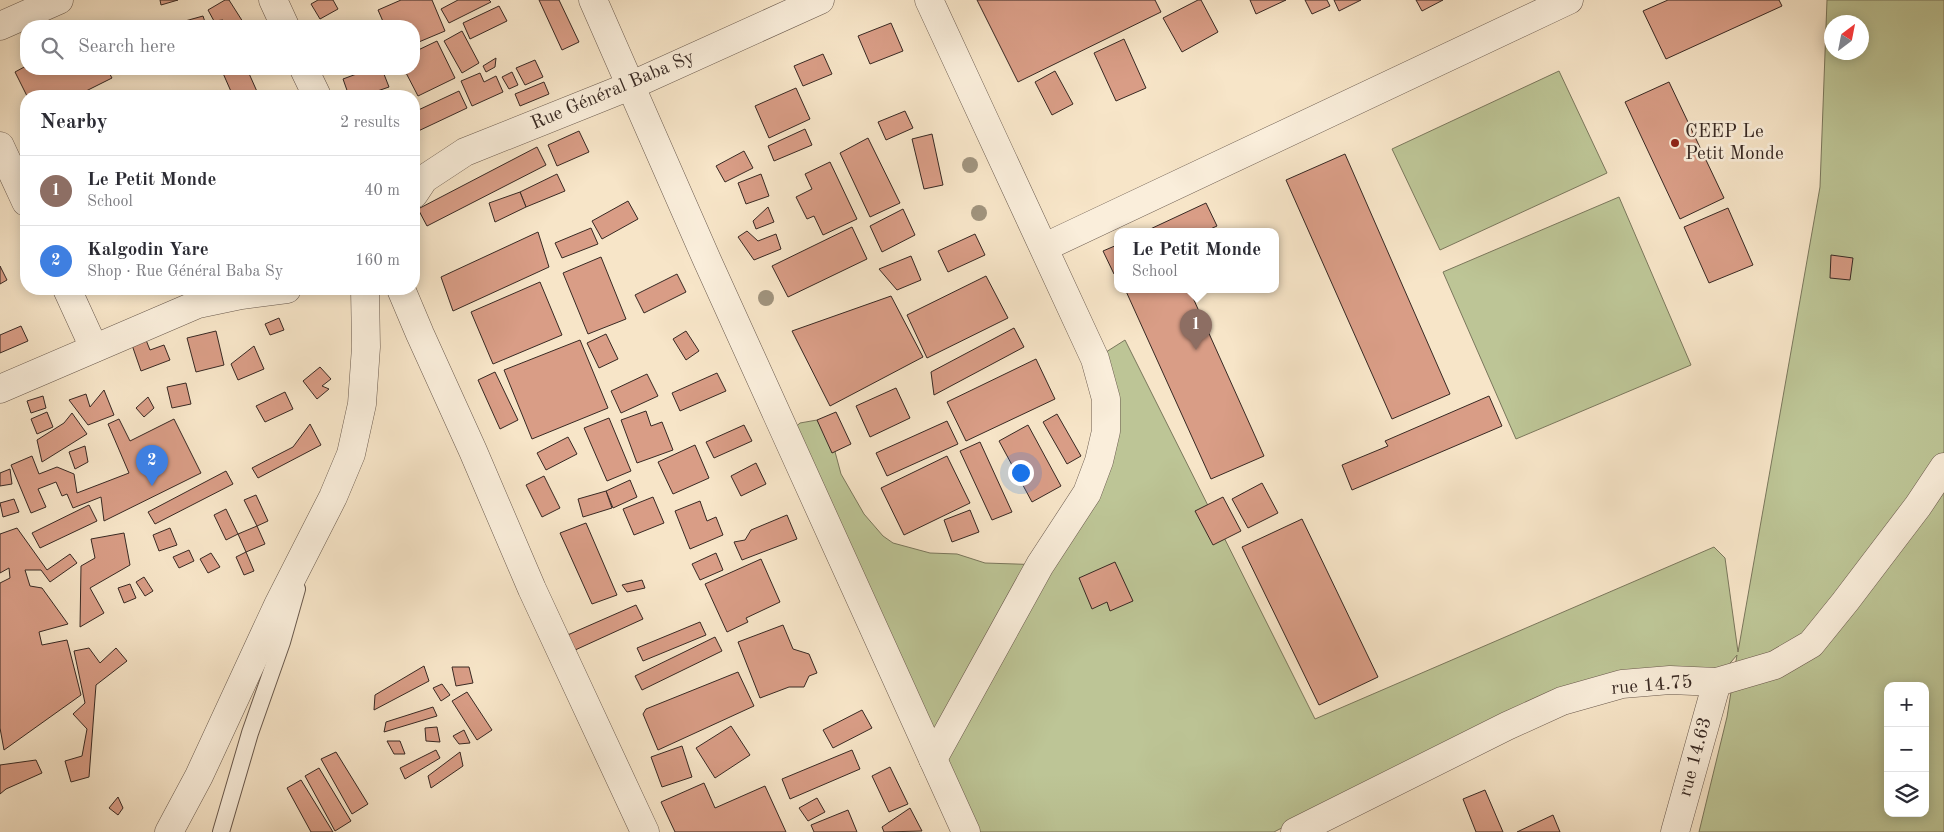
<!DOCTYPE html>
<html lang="en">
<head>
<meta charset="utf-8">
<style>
  :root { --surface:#fff; --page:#f2f2f3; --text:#2b2b33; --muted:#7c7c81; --line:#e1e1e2; --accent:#2563eb }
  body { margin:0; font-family:"Old Standard TT",serif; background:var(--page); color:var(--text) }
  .controls { position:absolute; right:15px; bottom:15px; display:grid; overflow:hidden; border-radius:10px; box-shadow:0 2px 12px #0003 }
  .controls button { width:45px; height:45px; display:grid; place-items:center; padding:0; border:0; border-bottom:1px solid var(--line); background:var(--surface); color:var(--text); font:25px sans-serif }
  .compass { position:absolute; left:1824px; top:15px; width:45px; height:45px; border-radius:50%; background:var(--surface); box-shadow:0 2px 12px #0003; rotate:32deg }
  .you { position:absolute; left:1020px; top:472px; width:18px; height:18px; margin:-12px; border:4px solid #fff; border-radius:50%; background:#1a73e8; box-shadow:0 0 0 8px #1a73e833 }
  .badge { display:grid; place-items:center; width:32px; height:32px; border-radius:50%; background:var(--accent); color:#fff; font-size:16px; font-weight:700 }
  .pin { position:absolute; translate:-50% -41px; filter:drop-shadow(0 1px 2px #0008) }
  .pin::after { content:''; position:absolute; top:26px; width:18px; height:15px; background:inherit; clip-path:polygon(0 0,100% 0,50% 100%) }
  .popup { position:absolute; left:1114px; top:228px; width:165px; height:65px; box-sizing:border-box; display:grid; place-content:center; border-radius:10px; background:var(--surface); filter:drop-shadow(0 1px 4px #0005); font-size:16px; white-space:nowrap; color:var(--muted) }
  .popup b { font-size:19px; color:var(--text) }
  .popup::after { content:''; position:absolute; left:50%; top:100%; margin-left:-10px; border:10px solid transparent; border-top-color:var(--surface) }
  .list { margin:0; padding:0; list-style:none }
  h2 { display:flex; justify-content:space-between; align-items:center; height:65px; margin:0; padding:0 20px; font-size:21px }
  h2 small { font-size:16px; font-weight:400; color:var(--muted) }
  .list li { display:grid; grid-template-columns:32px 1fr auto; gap:15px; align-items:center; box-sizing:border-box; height:70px; padding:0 20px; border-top:1px solid var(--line) }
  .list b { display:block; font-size:19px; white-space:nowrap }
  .list p { margin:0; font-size:16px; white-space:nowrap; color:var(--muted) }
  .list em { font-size:16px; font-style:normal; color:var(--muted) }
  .icon { flex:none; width:28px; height:28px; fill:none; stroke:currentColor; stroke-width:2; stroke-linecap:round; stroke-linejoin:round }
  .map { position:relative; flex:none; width:1944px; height:832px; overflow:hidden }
  .search { position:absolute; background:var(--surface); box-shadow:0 2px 12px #0003; left:20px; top:20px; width:400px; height:55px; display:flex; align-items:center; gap:12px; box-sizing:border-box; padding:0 18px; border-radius:20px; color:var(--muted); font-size:19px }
  .panel { position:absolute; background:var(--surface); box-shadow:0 2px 12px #0003; left:20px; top:90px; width:400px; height:205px; border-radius:20px }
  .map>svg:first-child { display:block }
  .green { fill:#bdc596; stroke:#7a775c; fill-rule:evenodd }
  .building { fill:#d99d86; stroke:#382923 }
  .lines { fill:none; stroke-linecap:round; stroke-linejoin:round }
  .service-casing { stroke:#68584c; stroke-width:18 }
  .minor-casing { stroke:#68584c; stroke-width:29 }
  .service { stroke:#faeedb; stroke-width:16 }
  .minor { stroke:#faeedb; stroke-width:28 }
  .tree { fill:#a0937d }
  .poi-dot { fill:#8f2418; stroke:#faeedb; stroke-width:2 }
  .labels { text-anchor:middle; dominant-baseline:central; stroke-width:5; stroke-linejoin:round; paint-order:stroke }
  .street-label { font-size:19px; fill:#382923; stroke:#faeedb }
  .poi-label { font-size:19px; fill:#382923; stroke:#faeedb; text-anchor:start }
</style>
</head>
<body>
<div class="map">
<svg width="1944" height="832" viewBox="0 0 1944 832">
  <rect width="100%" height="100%" fill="#f7e5c8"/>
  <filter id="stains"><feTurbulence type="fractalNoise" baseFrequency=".004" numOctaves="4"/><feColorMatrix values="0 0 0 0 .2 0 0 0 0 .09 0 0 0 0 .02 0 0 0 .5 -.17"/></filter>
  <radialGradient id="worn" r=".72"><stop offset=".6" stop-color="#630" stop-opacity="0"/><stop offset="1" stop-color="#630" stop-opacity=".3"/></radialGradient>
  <!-- green -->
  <g class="green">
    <path d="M1827,0H1944V832H1699L1727,717L1737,655L1725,669L1698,671L1418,757L1274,832H971L790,432L800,423L817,420L834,448L841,474L864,514L883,536L893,543L930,553L957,554L985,563L1045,565L1096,481L1095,359L1125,340L1315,719L1714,547L1725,558L1738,652L1820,187ZM1832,22H1862V52H1832ZM1888,686H1925V813H1888Z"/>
    <polygon points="1559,71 1607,173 1440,250 1392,149"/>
    <polygon points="1619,197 1691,365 1516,439 1443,272"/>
  </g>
  <!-- building -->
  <g class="building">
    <polygon points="160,0 178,0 161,5"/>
    <polygon points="225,0 229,0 243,22 237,26 227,26 223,20 214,21 208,10"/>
    <polygon points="318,0 333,0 338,9 320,19 311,4"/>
    <polygon points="401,0 432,0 445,31 414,44 414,26 385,26 378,10"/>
    <polygon points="458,0 489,0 491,2 449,23 441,9"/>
    <polygon points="539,0 559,0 579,42 562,50"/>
    <polygon points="977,0 1155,0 1161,12 1018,82"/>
    <polygon points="1198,0 1201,0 1218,32 1182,52 1163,18"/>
    <polygon points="1250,0 1286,0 1256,14"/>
    <polygon points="1305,0 1327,0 1330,6 1312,14"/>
    <polygon points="1334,0 1361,0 1339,11"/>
    <polygon points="1416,0 1443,0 1422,11"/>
    <polygon points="1668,0 1779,0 1782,6 1666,59 1643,11"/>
    <polygon points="499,6 507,21 470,39 463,23"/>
    <polygon points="203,16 206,25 203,26 167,26"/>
    <polygon points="891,23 903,51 870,64 858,36"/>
    <polygon points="462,31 479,63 462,73 444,41"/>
    <polygon points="1124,39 1146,88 1116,101 1094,53"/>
    <polygon points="437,41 455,78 418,96 404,69 414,69 414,52"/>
    <polygon points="823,54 832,74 803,86 794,66"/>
    <polygon points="496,58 495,67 486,72 483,66"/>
    <polygon points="535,60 543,77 525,85 516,68"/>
    <polygon points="26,66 26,69 107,69 112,78 76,96 27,96 15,72"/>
    <polygon points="227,69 247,69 259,96 233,96 222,71"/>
    <polygon points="332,69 348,69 334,74"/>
    <polygon points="370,69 382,69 389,87 363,96 349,96 343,79"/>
    <polygon points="1055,71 1073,104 1052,115 1035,82"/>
    <polygon points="512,72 518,85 509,89 502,77"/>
    <polygon points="480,73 484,82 496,76 503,92 472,106 461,81"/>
    <polygon points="544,82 549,94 520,106 515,94"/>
    <polygon points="1669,82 1724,198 1680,219 1625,102"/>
    <polygon points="796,88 810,119 769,138 755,106"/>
    <polygon points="459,91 467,108 414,133 414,112"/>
    <polygon points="905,111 913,128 886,140 878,122"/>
    <polygon points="805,129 812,145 774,161 768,146"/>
    <polygon points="579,131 589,152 557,166 548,145"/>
    <polygon points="932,134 943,185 924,189 912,139"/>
    <polygon points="868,138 900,203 870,217 840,153"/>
    <polygon points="537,147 546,165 427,226 418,209"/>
    <polygon points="744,151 753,168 725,182 716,166"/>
    <polygon points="1345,154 1450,394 1392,419 1286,180"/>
    <polygon points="830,162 857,219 823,235 814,216 807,219 796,197 812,189 805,174"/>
    <polygon points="557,174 565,191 526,207 520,192"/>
    <polygon points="761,174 769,196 746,204 738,183"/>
    <polygon points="520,192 526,207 495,222 489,203"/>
    <polygon points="628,201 638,219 602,239 592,221"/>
    <polygon points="1206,203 1217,226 1206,231 1146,231"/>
    <polygon points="768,207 774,222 756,229 753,221"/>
    <polygon points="1728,208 1753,265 1709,283 1684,227"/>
    <polygon points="903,209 915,235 882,252 870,226"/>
    <polygon points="852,227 867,259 788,297 772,266"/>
    <polygon points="591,228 598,244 562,258 555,243"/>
    <polygon points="747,231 758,241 776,234 781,249 754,260 738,237"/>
    <polygon points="538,232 549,267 453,311 441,277"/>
    <polygon points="975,234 985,255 948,272 938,251"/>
    <polygon points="1117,245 1117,272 1114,274 1103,251"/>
    <polygon points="1831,255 1853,258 1850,280 1830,278"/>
    <polygon points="911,256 921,280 897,290 879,269"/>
    <polygon points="601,257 626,319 588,334 563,273"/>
    <polygon points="0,266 7,280 0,284"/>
    <polygon points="677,274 686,292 644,313 635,295"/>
    <polygon points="986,276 1008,318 927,358 907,315"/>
    <polygon points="540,282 562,335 493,364 471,312"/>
    <polygon points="1125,289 1189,289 1264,456 1211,479"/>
    <polygon points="891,296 923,357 830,406 792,331"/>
    <polygon points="279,318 284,330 270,335 265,324"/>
    <polygon points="21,326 28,341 0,353 0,335"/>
    <polygon points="1014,328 1024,347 934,395 931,372"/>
    <polygon points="216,331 224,365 196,372 187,338"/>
    <polygon points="686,331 699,351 686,360 673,339"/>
    <polygon points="606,334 618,359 599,368 587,343"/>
    <polygon points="146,340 150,350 164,345 170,360 141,371 132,345"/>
    <polygon points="580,340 608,408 532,439 504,370"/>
    <polygon points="254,346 264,369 238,380 231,364"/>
    <polygon points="1036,359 1055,399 966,441 947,402"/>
    <polygon points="320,367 331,379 322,386 329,389 317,399 303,381"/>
    <polygon points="495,372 518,420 500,429 478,380"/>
    <polygon points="717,373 726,391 680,411 672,393"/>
    <polygon points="647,374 658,396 621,413 611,391"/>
    <polygon points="186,383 191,404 172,408 167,387"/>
    <polygon points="896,388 910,418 870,437 856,406"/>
    <polygon points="104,390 114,415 88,425 69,400 86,394 90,407"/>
    <polygon points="285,392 293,409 265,422 256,406"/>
    <polygon points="43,396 46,408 31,413 27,401"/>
    <polygon points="1489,396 1502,426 1352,490 1342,465 1388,446 1385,441"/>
    <polygon points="148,397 154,408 144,417 136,408"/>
    <polygon points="646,411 651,426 662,422 673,450 637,463 621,420"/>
    <polygon points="47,412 53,427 37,434 31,419"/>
    <polygon points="836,412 851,444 832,453 817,420"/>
    <polygon points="72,413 87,434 42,462 37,440 64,423"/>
    <polygon points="1057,414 1081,456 1067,464 1043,422"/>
    <polygon points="609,418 631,471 607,481 584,428"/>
    <polygon points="119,419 130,441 174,419 201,473 104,521 101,497 73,508 67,494 62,496 56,482 38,489 46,507 31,513 11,465 32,456 39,474 57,467 74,474 77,493 129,473 108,424"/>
    <polygon points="947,421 958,444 887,476 876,453"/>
    <polygon points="310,424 321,445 258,478 252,468 293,447"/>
    <polygon points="744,425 752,441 714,458 706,442"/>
    <polygon points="1028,425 1061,486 1032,502 999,441"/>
    <polygon points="568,437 577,454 546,470 537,453"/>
    <polygon points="980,442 1012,512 992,520 960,451"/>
    <polygon points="695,445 709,478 673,494 658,462"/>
    <polygon points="85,446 88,462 75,469 69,452"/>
    <polygon points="947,456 970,503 904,535 881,488"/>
    <polygon points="756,463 766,484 741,496 731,476"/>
    <polygon points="10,469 12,484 0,486 0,473"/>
    <polygon points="226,471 233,484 155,524 148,512"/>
    <polygon points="544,476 560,508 542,517 526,485"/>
    <polygon points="630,480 637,497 613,508 606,491"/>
    <polygon points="1262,483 1278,513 1248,528 1232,499"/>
    <polygon points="606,491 612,508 583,517 578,499"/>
    <polygon points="256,495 268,521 257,526 244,500"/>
    <polygon points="653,497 664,523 634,535 623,509"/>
    <polygon points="1223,497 1241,531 1213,545 1195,511"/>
    <polygon points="14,499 19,512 3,517 0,503"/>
    <polygon points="700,501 707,521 716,517 723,535 690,549 675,511"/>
    <polygon points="89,505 97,521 40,548 32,533"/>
    <polygon points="226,509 238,534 226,540 214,515"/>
    <polygon points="970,510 979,532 952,542 944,520"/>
    <polygon points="787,515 797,539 742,560 734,542 745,540 751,530"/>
    <polygon points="1302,519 1378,677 1319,705 1242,547"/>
    <polygon points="586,523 617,595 592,604 560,533"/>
    <polygon points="257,526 265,544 246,552 238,534"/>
    <polygon points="17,528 47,570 70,554 77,563 50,582 41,570 25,570 30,586 42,588 68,624 39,632 42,645 67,640 81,695 4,750 0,728 0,583 10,578 9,568 0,573 0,534"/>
    <polygon points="170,528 177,545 159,551 153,535"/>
    <polygon points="124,533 130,565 90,588 104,613 80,627 81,566 95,558 91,539"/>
    <polygon points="189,550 194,561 179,568 173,557"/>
    <polygon points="246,552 254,571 244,575 236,557"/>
    <polygon points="211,553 220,567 208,573 200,559"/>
    <polygon points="716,553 723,570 700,580 692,564"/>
    <polygon points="761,559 780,602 746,618 748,622 727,632 705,584"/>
    <polygon points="1115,562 1133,601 1110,611 1107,602 1092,609 1079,578"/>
    <polygon points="144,577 153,591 145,596 136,582"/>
    <polygon points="642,580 645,588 627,592 622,585"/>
    <polygon points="130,584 136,598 124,603 118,588"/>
    <polygon points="636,605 643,619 562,656 563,637"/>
    <polygon points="700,622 706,635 643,661 637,648"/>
    <polygon points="783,625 793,649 809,654 817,673 809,676 804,687 789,687 760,698 738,642"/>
    <polygon points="715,637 722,651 642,690 635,676"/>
    <polygon points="89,648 100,663 116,648 127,661 96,685 89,777 71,782 65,761 82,756 87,729 73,714 85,703 74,651"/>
    <polygon points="424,666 429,681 374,710 375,695"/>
    <polygon points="452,667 469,667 473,683 456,686"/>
    <polygon points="738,672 754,706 658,750 643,714 646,709"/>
    <polygon points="442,684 450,695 441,701 433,688"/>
    <polygon points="467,692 492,730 477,740 452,701"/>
    <polygon points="433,707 437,716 384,732 386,722"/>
    <polygon points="862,710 872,728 833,748 823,730"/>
    <polygon points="731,726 750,755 715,778 696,748"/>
    <polygon points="437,727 440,742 426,741 425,728"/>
    <polygon points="464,730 470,743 459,744 453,736"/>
    <polygon points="387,741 400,741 405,754 394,754"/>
    <polygon points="682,746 692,777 662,787 651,757"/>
    <polygon points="436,750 440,758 405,779 400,768"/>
    <polygon points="852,750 860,769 790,799 782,779"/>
    <polygon points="336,752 368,804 352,814 321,759"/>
    <polygon points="460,752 463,766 431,788 428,776"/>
    <polygon points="36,760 42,773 6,789 0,794 0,765"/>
    <polygon points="890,767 908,804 889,812 872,776"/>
    <polygon points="319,768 351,821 335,831 305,776"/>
    <polygon points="301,780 333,832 311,832 287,788"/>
    <polygon points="704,783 715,808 765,786 786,832 675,832 661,802"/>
    <polygon points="1485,790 1503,832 1476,832 1463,799"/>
    <polygon points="118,797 123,808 118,815 109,808"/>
    <polygon points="817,798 825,812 808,821 799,808"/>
    <polygon points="910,808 922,831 884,832 882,827"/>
    <polygon points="848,810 857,832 814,832 811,825"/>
    <polygon points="1553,815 1560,832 1517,832"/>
  </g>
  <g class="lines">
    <defs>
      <polyline id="service" points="221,832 250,733 282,642 297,589"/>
      <g id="minor">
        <polyline points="273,0 285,26"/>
        <polyline points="593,0 707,260 966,832"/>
        <polyline points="929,0 1095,359 1106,399 1106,431 1099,461 1087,493 1040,565 933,759"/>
        <polyline points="0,26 59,0"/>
        <polyline points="304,69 317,96"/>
        <polyline points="0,146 26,202"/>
        <polyline points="414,194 424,179 465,152 630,86 820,0"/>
        <polyline points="1045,247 1569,0"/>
        <polyline points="67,289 94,348"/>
        <polyline points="401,289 420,334 473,451 532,589 645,832"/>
        <polyline points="0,389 198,304 241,295 287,289"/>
        <polyline points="169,832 199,776 278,605 333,497 351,454 362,404 366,347 365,289"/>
        <polyline points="1295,832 1507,726 1562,701 1622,684 1670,680 1717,682 1775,665 1811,644 1845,602 1918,506 1944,467"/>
        <polyline points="1675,832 1717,682"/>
      </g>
    </defs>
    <!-- service casing -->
    <use href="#service" class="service-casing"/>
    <!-- minor casing -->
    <use href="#minor" class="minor-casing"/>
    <!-- service -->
    <use href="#service" class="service"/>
    <!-- minor -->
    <use href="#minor" class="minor"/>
  </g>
  <!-- trees -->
  <g class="tree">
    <circle cx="970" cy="165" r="8"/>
    <circle cx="979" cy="213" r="8"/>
    <circle cx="766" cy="298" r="8"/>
  </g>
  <!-- markers -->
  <circle class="poi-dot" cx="1675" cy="143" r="5"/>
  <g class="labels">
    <!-- street labels -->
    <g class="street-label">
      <text transform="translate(613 91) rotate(-23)">Rue Général Baba Sy</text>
      <text transform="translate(1652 686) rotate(-5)">rue 14.75</text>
      <text transform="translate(1696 757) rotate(-75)">rue 14.63</text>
    </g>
    <!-- poi labels -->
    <g class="poi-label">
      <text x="1685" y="132">CEEP Le<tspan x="1685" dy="22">Petit Monde</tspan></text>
    </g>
  </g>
  <rect width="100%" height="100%" filter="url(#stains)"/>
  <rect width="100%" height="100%" fill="url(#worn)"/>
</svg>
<div class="controls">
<button>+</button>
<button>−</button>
<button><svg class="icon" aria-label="layers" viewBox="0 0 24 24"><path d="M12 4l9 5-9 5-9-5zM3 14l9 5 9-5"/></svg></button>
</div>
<svg class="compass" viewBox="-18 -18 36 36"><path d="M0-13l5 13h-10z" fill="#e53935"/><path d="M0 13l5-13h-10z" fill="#7c7c81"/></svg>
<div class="you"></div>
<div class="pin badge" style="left:1196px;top:350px;background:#8d6e63">1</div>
<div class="popup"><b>Le Petit Monde</b>School</div>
<div class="pin badge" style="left:152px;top:486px;background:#3f7fe0">2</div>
<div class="search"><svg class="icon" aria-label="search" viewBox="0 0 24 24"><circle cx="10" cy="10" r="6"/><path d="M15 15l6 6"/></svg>Search here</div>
<section class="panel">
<h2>Nearby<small>2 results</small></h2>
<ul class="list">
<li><span class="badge" style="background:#8d6e63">1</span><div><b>Le Petit Monde</b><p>School</p></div><em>40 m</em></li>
<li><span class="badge" style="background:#3f7fe0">2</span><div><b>Kalgodin Yare</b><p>Shop · Rue Général Baba Sy</p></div><em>160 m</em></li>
</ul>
</section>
</div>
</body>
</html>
